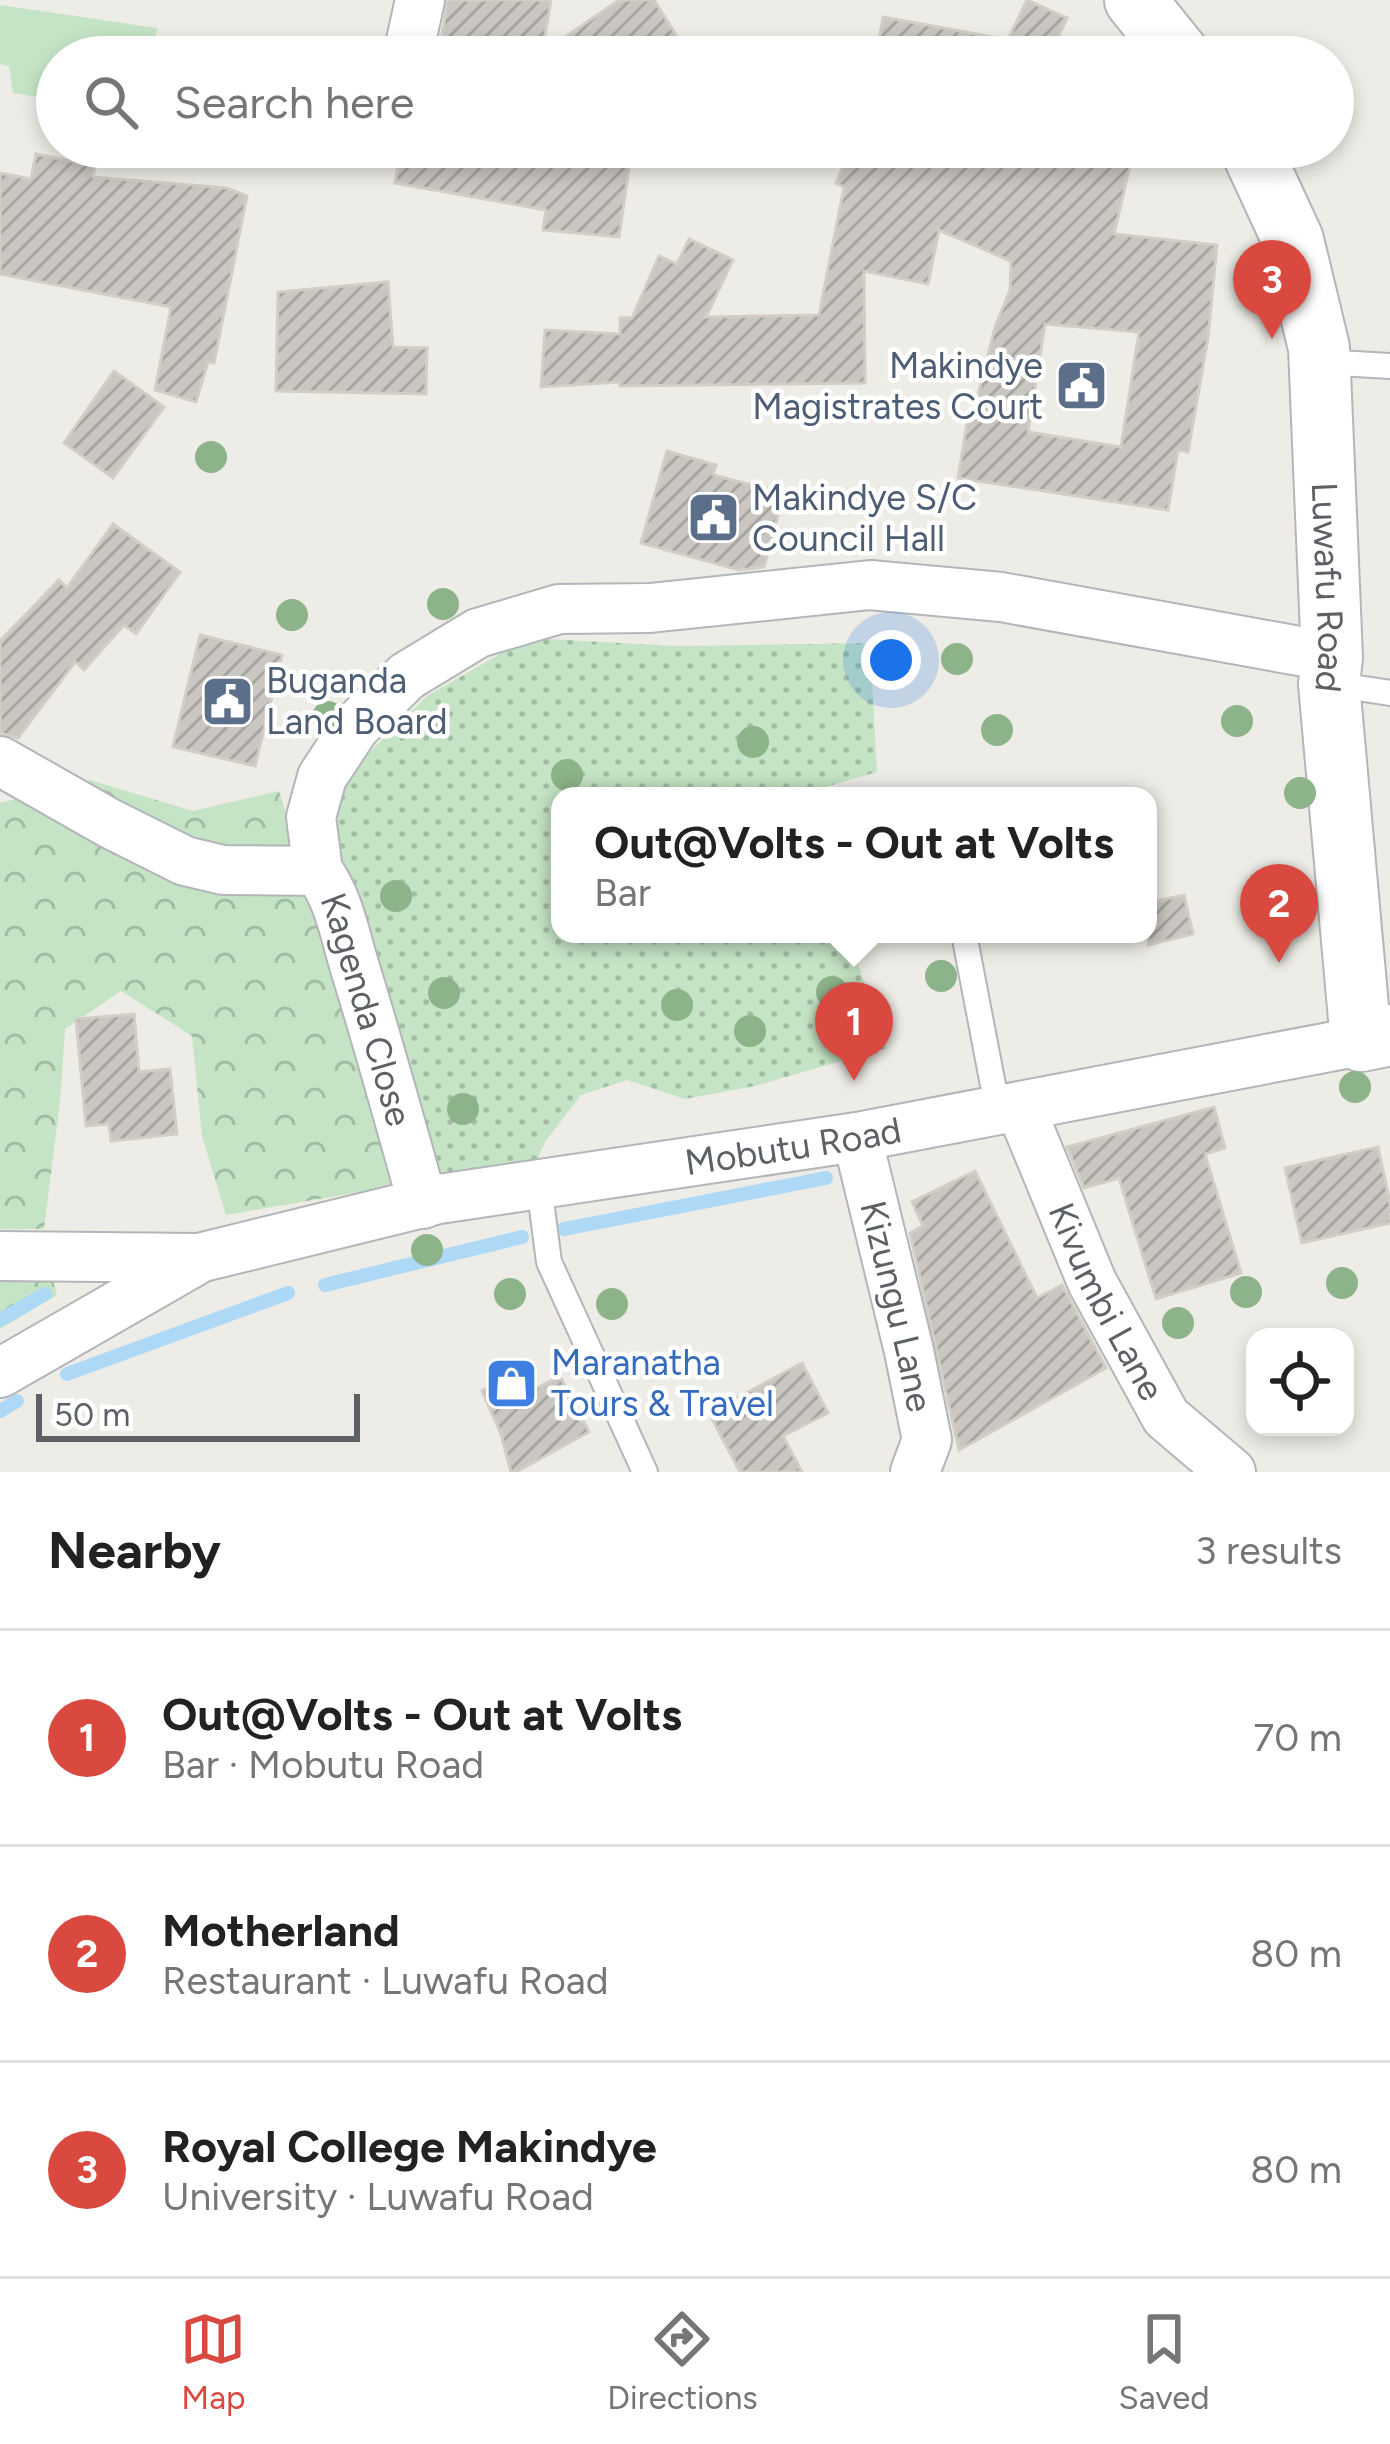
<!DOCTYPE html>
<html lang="en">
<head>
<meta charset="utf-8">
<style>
  :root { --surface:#fff; --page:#f2f2f2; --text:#222; --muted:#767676; --line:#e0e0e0; --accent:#da4940 }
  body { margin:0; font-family:Figtree,sans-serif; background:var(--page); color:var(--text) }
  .controls { position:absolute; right:36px; bottom:36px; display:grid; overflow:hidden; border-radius:24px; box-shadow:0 6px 18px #0003 }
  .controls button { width:108px; height:108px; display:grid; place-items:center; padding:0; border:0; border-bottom:3px solid var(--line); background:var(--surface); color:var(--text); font:60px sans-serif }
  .scale { position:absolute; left:36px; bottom:30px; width:324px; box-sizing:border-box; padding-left:12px; border:6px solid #5d6165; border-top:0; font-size:33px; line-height:42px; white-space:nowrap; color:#5d6165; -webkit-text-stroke:9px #fff; paint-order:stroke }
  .you { position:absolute; left:891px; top:660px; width:42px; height:42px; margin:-30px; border:9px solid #fff; border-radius:50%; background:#1a73e8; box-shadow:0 0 0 18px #1a73e833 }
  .badge { display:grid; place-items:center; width:78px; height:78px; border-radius:50%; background:var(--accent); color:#fff; font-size:39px; font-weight:700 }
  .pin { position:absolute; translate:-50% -99px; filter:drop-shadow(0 3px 6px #0008) }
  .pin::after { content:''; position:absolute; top:63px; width:42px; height:36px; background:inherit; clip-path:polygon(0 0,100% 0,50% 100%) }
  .popup { position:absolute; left:551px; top:787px; width:606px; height:156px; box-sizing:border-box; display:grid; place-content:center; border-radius:24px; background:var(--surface); filter:drop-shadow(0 3px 9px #0005); font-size:39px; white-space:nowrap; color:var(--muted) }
  .popup b { font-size:45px; color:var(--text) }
  .popup::after { content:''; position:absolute; left:50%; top:100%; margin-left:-24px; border:24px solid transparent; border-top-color:var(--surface) }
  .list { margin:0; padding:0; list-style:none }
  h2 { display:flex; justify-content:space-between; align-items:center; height:156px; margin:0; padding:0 48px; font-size:51px }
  h2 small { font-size:39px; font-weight:400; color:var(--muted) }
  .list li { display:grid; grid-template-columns:78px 1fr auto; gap:36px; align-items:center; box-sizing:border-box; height:216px; padding:0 48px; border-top:3px solid var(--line) }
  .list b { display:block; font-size:45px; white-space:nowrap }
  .list p { margin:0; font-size:39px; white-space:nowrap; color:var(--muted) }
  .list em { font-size:39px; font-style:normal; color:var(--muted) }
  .icon { flex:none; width:66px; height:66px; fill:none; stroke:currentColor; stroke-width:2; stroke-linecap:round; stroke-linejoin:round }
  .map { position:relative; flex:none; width:1390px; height:1472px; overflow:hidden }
  .search { position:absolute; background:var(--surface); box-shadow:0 6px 18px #0003; left:36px; right:36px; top:36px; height:132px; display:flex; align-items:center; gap:30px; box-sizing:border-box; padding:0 42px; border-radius:66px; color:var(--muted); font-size:45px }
  .sheet { height:804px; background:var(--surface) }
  nav { display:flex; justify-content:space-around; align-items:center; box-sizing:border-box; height:168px; border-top:3px solid var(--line); background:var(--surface); font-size:33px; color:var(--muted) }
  nav a { display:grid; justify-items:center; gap:6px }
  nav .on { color:var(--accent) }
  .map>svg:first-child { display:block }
  .grass { fill:#c5e4c5 }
  .forest { fill:url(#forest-crowns) }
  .park { fill:url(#park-dots) }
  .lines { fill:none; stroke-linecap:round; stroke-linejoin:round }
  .stream { stroke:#add9f7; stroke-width:14 }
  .building { fill:url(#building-hatch); stroke:#d3cec5; stroke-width:3; fill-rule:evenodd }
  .service-casing { stroke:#b3b6b9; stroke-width:28 }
  .minor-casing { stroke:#b3b6b9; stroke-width:52 }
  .tertiary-casing { stroke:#b3b6b9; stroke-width:64 }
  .service { stroke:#fff; stroke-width:24 }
  .minor { stroke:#fff; stroke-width:48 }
  .tertiary { stroke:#fff; stroke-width:60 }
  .tree { fill:#8db38a }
  .labels { text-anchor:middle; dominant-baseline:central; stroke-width:9; stroke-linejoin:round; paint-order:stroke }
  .service-label { font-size:36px; fill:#4e5e75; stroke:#fff; text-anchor:start }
  .street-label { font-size:36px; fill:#5d6165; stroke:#fff }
  .shop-label { font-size:36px; fill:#366cbe; stroke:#fff; text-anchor:start }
</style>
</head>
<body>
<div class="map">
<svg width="1390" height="1472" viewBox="0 0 1390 1472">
  <defs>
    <pattern id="forest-crowns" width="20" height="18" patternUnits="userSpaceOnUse" patternTransform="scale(3)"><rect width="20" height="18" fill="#c5e4c5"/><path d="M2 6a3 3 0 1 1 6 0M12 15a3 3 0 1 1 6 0" fill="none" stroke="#a3bca4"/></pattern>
    <pattern id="park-dots" width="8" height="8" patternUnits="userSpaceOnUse" patternTransform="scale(3)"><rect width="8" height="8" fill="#c5e4c5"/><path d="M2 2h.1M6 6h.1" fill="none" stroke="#a3bca4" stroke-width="1.8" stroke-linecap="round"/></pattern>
    <pattern id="building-hatch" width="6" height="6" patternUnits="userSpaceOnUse" patternTransform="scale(3)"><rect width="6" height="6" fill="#cac7c2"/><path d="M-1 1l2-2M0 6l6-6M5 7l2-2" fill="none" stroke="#a7a5a1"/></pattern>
  </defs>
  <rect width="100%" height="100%" fill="#eeece6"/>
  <!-- grass -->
  <polygon class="grass" points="0,5 157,28 152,57 57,57 57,100 13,93 9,66 0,64"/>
  <!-- forest -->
  <g class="forest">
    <polygon points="90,780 193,811 279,791 377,1102 400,1185 226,1215 202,1136 192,1036 121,991 65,1029 60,1102 44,1229 0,1229 0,803"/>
    <polygon points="0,1279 53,1281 57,1295 0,1329"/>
  </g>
  <!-- park -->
  <polygon class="park" points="528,638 677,646 870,643 877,772 794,796 560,796 560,934 848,934 886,1048 755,1086 685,1099 627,1080 581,1095 545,1142 534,1167 437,1184 332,842 337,784 427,696"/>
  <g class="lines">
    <!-- stream -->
    <g class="stream">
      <polyline points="564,1229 826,1178"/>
      <polyline points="325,1285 522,1237"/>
      <polyline points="0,1320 45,1294"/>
      <polyline points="67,1374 288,1293"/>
      <polyline points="0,1411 17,1401"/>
    </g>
  </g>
  <!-- building -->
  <g class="building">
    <polygon points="448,0 551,0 542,53 619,0 654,0 690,57 442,57 442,34"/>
    <polygon points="1027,0 1067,18 1049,57 876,57 883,17 1004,39 1003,50"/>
    <polygon points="402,147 632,147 619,237 543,230 546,210 395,183"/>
    <path d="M851,147H1117V157H1132L1114,234L1217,245L1208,338L1188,452L1178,450L1168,510L958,478L967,423H971L995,327L1010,290L1011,261L939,230L928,284L864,271L865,383L620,386V382L541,387L545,330L620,334V318H632L659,256L677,264L689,239L733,260L706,317L819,315L844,187L836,183ZM1045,324L1139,332L1121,447L1028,432Z"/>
    <polygon points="36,154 95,166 93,177 227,188 247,196 214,363 208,362 196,402 155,390 171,307 0,274 0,173 31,179"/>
    <polygon points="388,282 393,347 427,348 426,394 276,391 278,292"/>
    <polygon points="114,371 164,407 113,478 64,443"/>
    <polygon points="667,451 716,465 713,475 784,493 764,567 739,570 641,543"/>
    <polygon points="113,524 180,572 136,634 124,625 84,670 75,662 18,738 0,733 0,641 59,580 67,588"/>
    <polygon points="200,635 282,655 255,766 173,747"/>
    <polygon points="1184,895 1193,934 1148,945 1148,903"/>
    <polygon points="134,1014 139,1072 170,1069 177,1134 111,1141 109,1124 86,1126 76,1019"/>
    <polygon points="1214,1107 1225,1148 1205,1154 1241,1273 1156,1299 1119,1178 1084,1188 1067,1147"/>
    <polygon points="1378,1147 1390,1203 1390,1223 1302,1243 1285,1168"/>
    <polygon points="975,1171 1037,1298 1062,1285 1106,1368 959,1450 910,1233 923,1226 912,1202"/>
    <polygon points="802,1363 828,1413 783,1436 802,1472 740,1472 709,1413"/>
    <polygon points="516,1373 527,1393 560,1376 589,1432 516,1472 511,1472 501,1434 482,1391"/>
  </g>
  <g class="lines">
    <defs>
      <g id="service">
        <polyline points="1321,362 1390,366"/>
        <polyline points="1331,684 1390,693"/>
        <polyline points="964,934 998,1111"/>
        <polyline points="539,1185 549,1262 645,1472"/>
      </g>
      <g id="minor">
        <polyline points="409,50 420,0"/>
        <path id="s1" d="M0,761L109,823L185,861L223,870L318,871C339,898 345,936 355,968C379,1046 401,1125 423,1204"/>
        <polyline points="318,871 311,817 322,777 355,727 407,676 478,633 559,609 650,608 870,585 1001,597 1332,657"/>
        <path id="s2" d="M1020,1107L1092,1282L1166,1417L1231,1472"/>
        <path id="s3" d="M857,1137L909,1351L927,1440L915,1472"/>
        <path id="s4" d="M0,1256L199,1258L439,1199L857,1137L1361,1041"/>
        <polyline points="0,1373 195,1261"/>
      </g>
      <g id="tertiary">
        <polyline points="1135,0 1181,57"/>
        <path id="s5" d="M1250,147L1293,240L1319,348L1332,657L1329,684L1361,1041L1390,1035"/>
      </g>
    </defs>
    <!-- service casing -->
    <use href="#service" class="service-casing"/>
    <!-- minor casing -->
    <use href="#minor" class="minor-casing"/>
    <!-- tertiary casing -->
    <use href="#tertiary" class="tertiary-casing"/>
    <!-- service -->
    <use href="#service" class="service"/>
    <!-- minor -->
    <use href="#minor" class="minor"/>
    <!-- tertiary -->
    <use href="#tertiary" class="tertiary"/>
  </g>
  <!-- trees -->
  <g class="tree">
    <circle cx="211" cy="457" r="16"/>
    <circle cx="443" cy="604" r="16"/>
    <circle cx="292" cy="615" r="16"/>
    <circle cx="957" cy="659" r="16"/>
    <circle cx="328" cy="717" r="16"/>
    <circle cx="1237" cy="721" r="16"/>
    <circle cx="997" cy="730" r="16"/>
    <circle cx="753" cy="742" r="16"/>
    <circle cx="567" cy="775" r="16"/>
    <circle cx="1300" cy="793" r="16"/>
    <circle cx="396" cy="896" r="16"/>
    <circle cx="941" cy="976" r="16"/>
    <circle cx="832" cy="992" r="16"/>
    <circle cx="444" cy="993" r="16"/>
    <circle cx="677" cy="1005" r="16"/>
    <circle cx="750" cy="1031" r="16"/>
    <circle cx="1355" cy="1087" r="16"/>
    <circle cx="463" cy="1109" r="16"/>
    <circle cx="427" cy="1250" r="16"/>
    <circle cx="1342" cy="1283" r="16"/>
    <circle cx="1246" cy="1292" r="16"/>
    <circle cx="510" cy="1294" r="16"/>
    <circle cx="612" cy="1304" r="16"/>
    <circle cx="1178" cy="1323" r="16"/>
  </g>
  <!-- icons -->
  <defs>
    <symbol id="civic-square" viewBox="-11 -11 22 22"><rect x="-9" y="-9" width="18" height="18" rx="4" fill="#5c6f8a" stroke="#fff"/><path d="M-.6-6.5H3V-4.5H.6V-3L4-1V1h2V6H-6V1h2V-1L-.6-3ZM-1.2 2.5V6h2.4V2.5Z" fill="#fff"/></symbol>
    <symbol id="shop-square" viewBox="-11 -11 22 22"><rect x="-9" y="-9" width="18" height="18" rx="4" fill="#3f7fe0" stroke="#fff"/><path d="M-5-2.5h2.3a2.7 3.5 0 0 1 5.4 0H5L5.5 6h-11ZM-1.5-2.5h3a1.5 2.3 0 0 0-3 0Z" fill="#fff"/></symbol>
  </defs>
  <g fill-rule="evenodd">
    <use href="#civic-square" x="1052" y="356" width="59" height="59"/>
    <use href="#civic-square" x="684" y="488" width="59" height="59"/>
    <use href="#civic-square" x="198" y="672" width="59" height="59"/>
    <use href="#shop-square" x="482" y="1354" width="59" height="59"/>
  </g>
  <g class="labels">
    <!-- service labels -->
    <g class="service-label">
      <text x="1043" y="365" text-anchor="end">Makindye<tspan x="1043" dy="41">Magistrates Court</tspan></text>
      <text x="752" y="497">Makindye S/C<tspan x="752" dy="41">Council Hall</tspan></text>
      <text x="266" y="680">Buganda<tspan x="266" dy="41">Land Board</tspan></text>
    </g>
    <!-- street labels -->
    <g class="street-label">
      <text stroke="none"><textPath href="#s5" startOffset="453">Luwafu Road</textPath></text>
      <text stroke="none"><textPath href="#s1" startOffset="492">Kagenda Close</textPath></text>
      <text stroke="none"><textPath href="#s4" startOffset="804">Mobutu Road</textPath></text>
      <text stroke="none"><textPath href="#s2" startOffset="213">Kivumbi Lane</textPath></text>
      <text stroke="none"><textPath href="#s3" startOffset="174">Kizungu Lane</textPath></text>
    </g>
    <!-- shop labels -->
    <g class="shop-label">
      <text x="551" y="1362">Maranatha<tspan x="551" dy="41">Tours &amp; Travel</tspan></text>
    </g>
  </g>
</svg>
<div class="controls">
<button><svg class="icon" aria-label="locate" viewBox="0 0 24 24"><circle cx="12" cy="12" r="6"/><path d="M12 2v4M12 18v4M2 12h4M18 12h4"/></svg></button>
</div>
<div class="scale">50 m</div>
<div class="you"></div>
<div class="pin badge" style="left:854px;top:1081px">1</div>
<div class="popup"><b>Out@Volts - Out at Volts</b>Bar</div>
<div class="pin badge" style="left:1279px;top:963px">2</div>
<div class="pin badge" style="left:1272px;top:339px">3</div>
<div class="search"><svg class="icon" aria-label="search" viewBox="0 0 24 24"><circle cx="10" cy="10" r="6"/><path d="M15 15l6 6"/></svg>Search here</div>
</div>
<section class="sheet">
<h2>Nearby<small>3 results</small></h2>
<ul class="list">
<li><span class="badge">1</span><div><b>Out@Volts - Out at Volts</b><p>Bar · Mobutu Road</p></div><em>70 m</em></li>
<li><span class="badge">2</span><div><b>Motherland</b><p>Restaurant · Luwafu Road</p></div><em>80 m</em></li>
<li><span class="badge">3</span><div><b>Royal College Makindye</b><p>University · Luwafu Road</p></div><em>80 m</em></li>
</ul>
</section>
<nav>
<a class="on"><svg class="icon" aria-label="map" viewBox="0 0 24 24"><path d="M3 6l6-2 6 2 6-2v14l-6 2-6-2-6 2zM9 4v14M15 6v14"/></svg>Map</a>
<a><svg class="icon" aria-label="directions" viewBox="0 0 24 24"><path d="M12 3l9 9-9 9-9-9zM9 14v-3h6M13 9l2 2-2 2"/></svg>Directions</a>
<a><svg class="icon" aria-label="saved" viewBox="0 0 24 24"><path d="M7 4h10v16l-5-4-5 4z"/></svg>Saved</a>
</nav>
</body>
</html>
